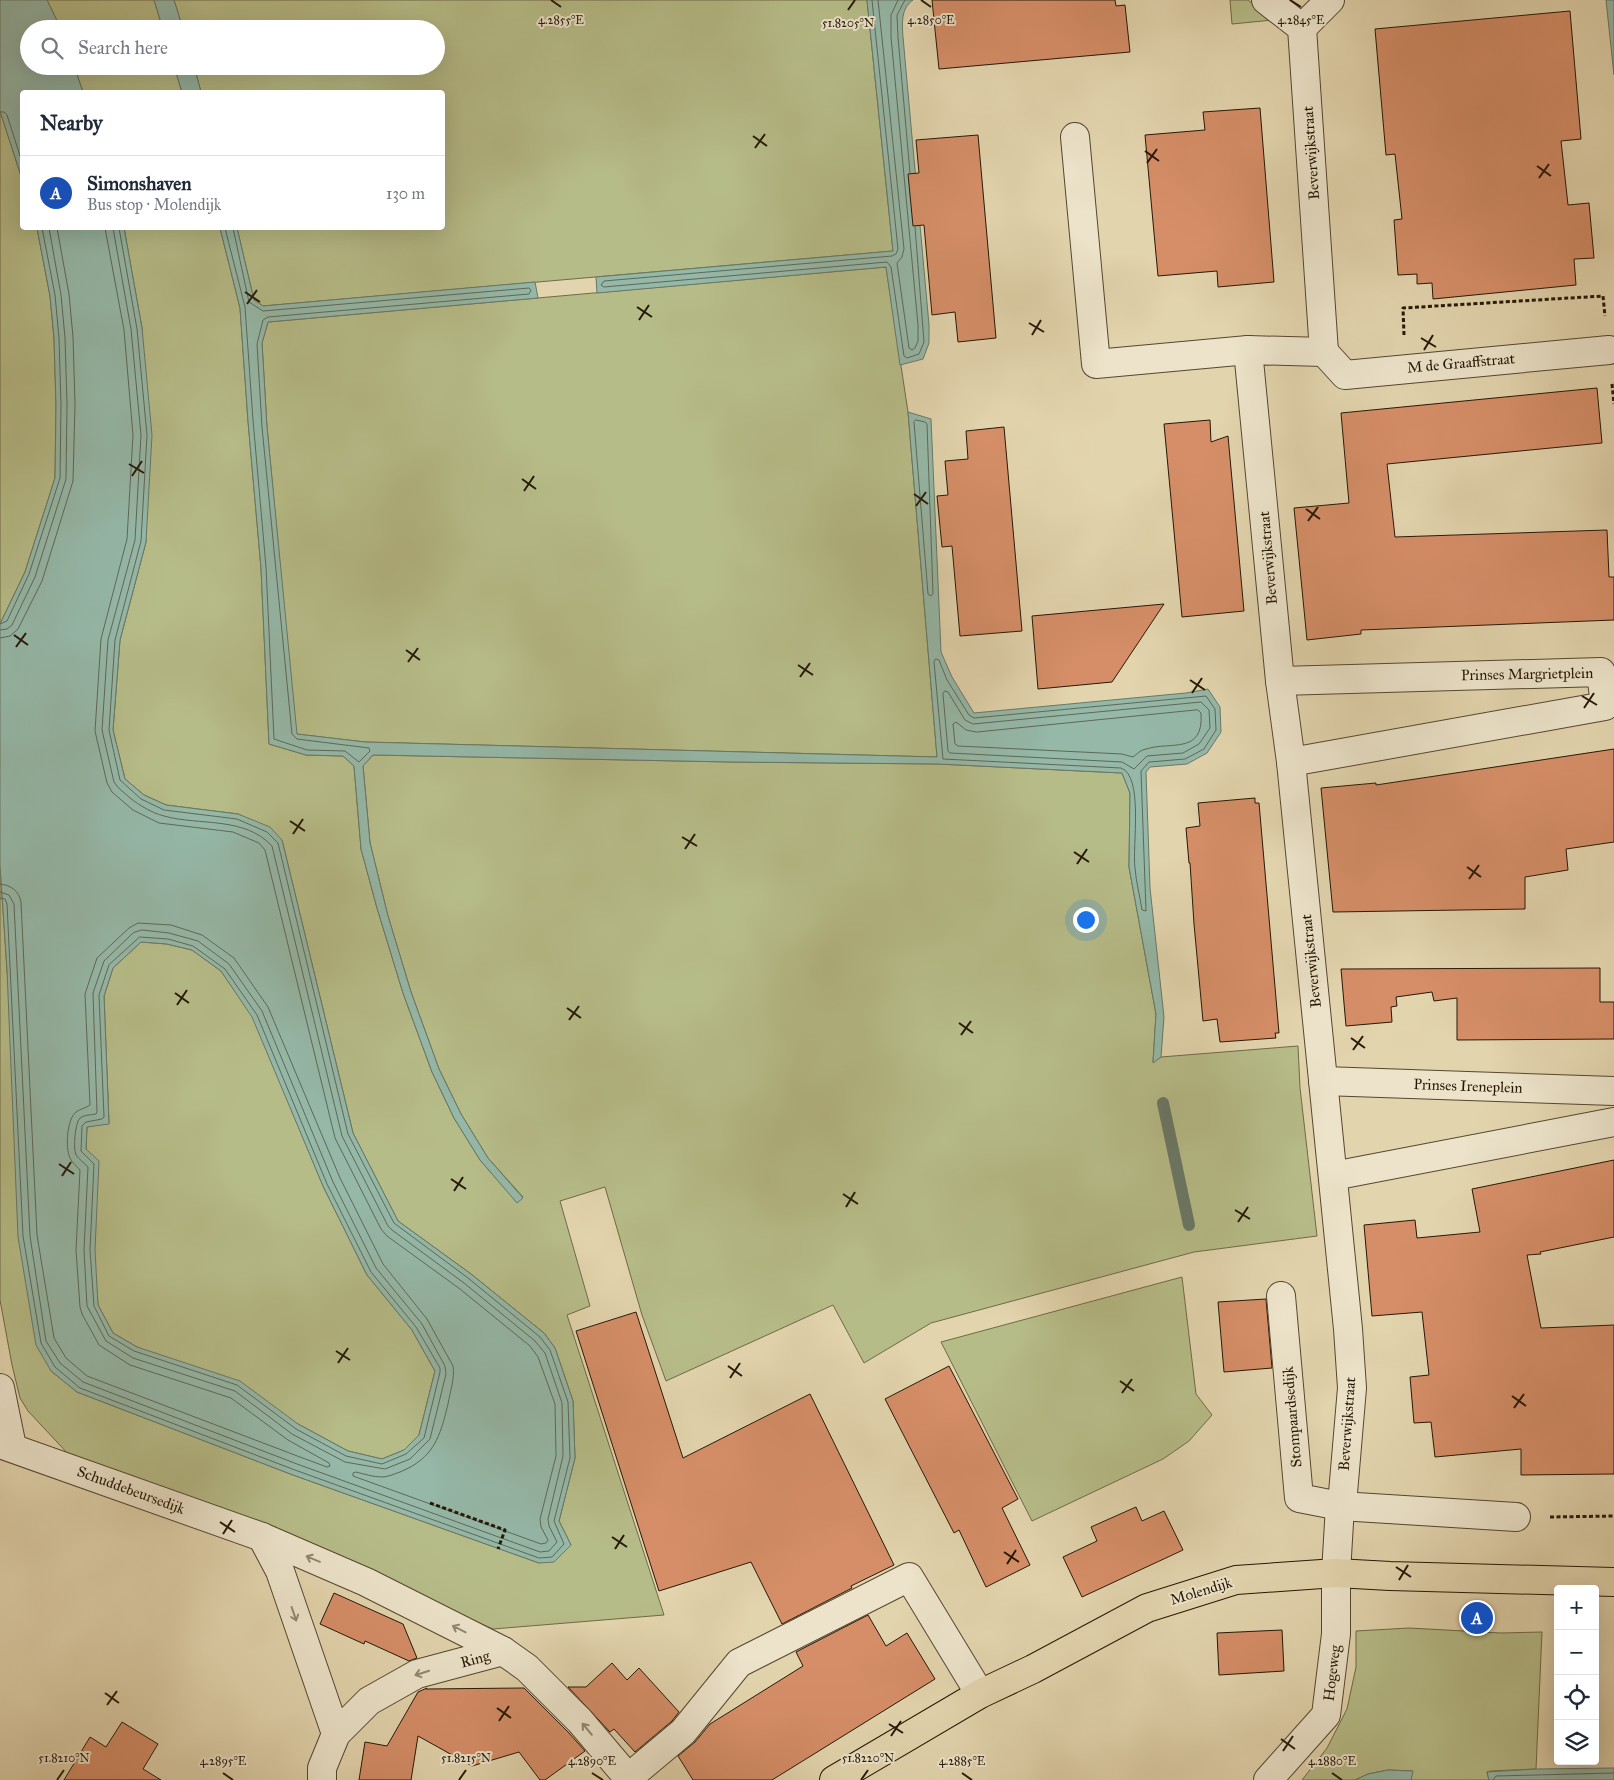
<!DOCTYPE html>
<html lang="en">
<head>
<meta charset="utf-8">
<style>
  :root { --surface:#fff; --page:#f2f2f3; --text:#1f2937; --muted:#747a83; --line:#e0e1e3; --accent:#8f2418 }
  body { margin:0; font-family:"IM FELL Great Primer",serif; background:var(--page); color:var(--text) }
  .controls { position:absolute; right:15px; bottom:15px; display:grid; overflow:hidden; border-radius:5px; box-shadow:0 5px 20px #0002 }
  .controls button { width:45px; height:45px; display:grid; place-items:center; padding:0; border:0; border-bottom:1px solid var(--line); background:var(--surface); color:var(--text); font:25px sans-serif }
  .you { position:absolute; left:1085px; top:919px; width:18px; height:18px; margin:-12px; border:4px solid #fff; border-radius:50%; background:#1a73e8; box-shadow:0 0 0 8px #1a73e833 }
  .badge { display:grid; place-items:center; width:32px; height:32px; border-radius:50%; background:var(--accent); color:#fff; font-size:16px; font-weight:700 }
  .pin { position:absolute; translate:-50% -50%; border:2px solid #fff; box-shadow:0 1px 5px #0006 }
  .list { margin:0; padding:0; list-style:none }
  h2 { display:flex; justify-content:space-between; align-items:center; height:65px; margin:0; padding:0 20px; font-size:21px }
  h2 small { font-size:16px; font-weight:400; color:var(--muted) }
  .list li { display:grid; grid-template-columns:32px 1fr auto; gap:15px; align-items:center; box-sizing:border-box; height:75px; padding:0 20px; border-top:1px solid var(--line) }
  .list b { display:block; font-size:19px; white-space:nowrap }
  .list p { margin:0; font-size:16px; white-space:nowrap; color:var(--muted) }
  .list em { font-size:16px; font-style:normal; color:var(--muted) }
  .icon { flex:none; width:28px; height:28px; fill:none; stroke:currentColor; stroke-width:2; stroke-linecap:round; stroke-linejoin:round }
  .map { position:relative; flex:none; width:1614px; height:1780px; overflow:hidden }
  .search { position:absolute; background:var(--surface); box-shadow:0 5px 20px #0002; left:20px; top:20px; width:425px; height:55px; display:flex; align-items:center; gap:12px; box-sizing:border-box; padding:0 18px; border-radius:28px; color:var(--muted); font-size:19px }
  .panel { position:absolute; background:var(--surface); box-shadow:0 5px 20px #0002; left:20px; top:90px; width:425px; height:140px; border-radius:5px }
  .map>svg:first-child { display:block }
  .green { fill:#b6bc88; stroke:#6e6a47 }
  .water { fill:#95b8a8; stroke:#697867; fill-rule:evenodd }
  .lines { fill:none; stroke-linecap:round; stroke-linejoin:round }
  .shore { stroke:#5e6857; stroke-width:1 }
  .stream { stroke:#697867; stroke-width:12 }
  .building { fill:#d58e68; stroke:#261806 }
  .minor-casing { stroke:#554730; stroke-width:30 }
  .major-casing { stroke:#261806; stroke-width:30 }
  .path { stroke:#261806; stroke-width:3; stroke-dasharray:4 2.5; stroke-linecap:butt }
  .minor { stroke:#ece3ca; stroke-width:28 }
  .major { stroke:#e2d4ad; stroke-width:28 }
  .oneway { stroke:#938872 }
  .ticks { fill:none; stroke:#261806; stroke-width:2 }
  .labels { text-anchor:middle; dominant-baseline:central; stroke-width:4; stroke-linejoin:round; paint-order:stroke }
  .street-label { font-size:15px; fill:#261806; stroke:#ece3ca }
  .ticks-label { font-size:12px; text-anchor:middle; fill:#261806; stroke:#ece3ca; stroke-width:4; stroke-linejoin:round; paint-order:stroke }
</style>
</head>
<body>
<div class="map">
<svg width="1614" height="1780" viewBox="0 0 1614 1780">
  <rect width="100%" height="100%" fill="#e2d4ad"/>
  <filter id="stains"><feTurbulence type="fractalNoise" baseFrequency=".004" numOctaves="4"/><feColorMatrix values="0 0 0 0 .2 0 0 0 0 .09 0 0 0 0 .02 0 0 0 .5 -.17"/></filter>
  <radialGradient id="worn" r=".72"><stop offset=".6" stop-color="#630" stop-opacity="0"/><stop offset="1" stop-color="#630" stop-opacity=".3"/></radialGradient>
  <!-- green -->
  <g class="green">
    <polygon points="47,0 154,0 163,29 61,29"/>
    <polygon points="174,0 867,0 893,251 263,306 254,300 237,228 442,228 442,92 201,92 194,66 436,66 436,29 183,29"/>
    <polygon points="1230,0 1248,0 1273,20 1232,24"/>
    <polygon points="74,66 174,66 182,92 83,92"/>
    <polygon points="0,111 22,179 22,228 37,228 50,296 54,338 56,405 55,478 25,572 0,624"/>
    <polygon points="124,228 220,228 240,308 248,421 261,568 269,744 306,755 343,756 354,766 361,849 377,908 403,993 432,1072 454,1118 480,1160 517,1202 523,1197 488,1158 461,1114 439,1069 411,992 388,916 370,843 363,766 373,755 731,762 938,764 1122,773 1130,793 1129,867 1156,1014 1153,1062 1161,1057 1298,1046 1300,1088 1317,1236 1194,1252 931,1323 864,1363 833,1305 666,1381 642,1315 605,1187 560,1201 590,1306 567,1315 664,1615 493,1629 266,1530 71,1457 28,1411 20,1398 12,1365 0,1300 0,865 7,970 51,1371 77,1392 293,1475 539,1563 571,1545 559,1521 575,1458 573,1401 555,1348 544,1333 471,1274 398,1221 353,1133 282,840 253,821 238,814 166,805 144,795 125,779 113,730 120,640 146,542 142,328"/>
    <polygon points="886,267 908,412 937,757 365,742 296,734 267,427 262,343 268,322"/>
    <polygon points="141,942 167,944 192,950 221,971 253,1017 323,1186 367,1275 412,1330 435,1371 419,1435 404,1450 382,1459 348,1451 298,1424 137,1347 113,1333 98,1305 86,1149 87,1127 109,1123 104,996 113,968"/>
    <polygon points="1182,1277 1196,1394 1212,1415 1189,1441 1163,1459 1032,1521 941,1342"/>
    <polygon points="1409,1628 1501,1633 1542,1632 1536,1769 1490,1771 1487,1772 1489,1780 1411,1780 1412,1771 1388,1770 1368,1774 1355,1780 1302,1780 1327,1748 1347,1709 1356,1667 1356,1631"/>
  </g>
  <!-- water -->
  <g class="water">
    <polygon points="0,0 47,0 61,29 29,29 29,66 74,66 83,92 22,92 22,179 0,111"/>
    <polygon points="154,0 174,0 183,29 163,29"/>
    <path d="M867,0H913C901,8 902,23 903,37L929,325V343L923,359L900,365L886,267L597,293L596,277L893,251Z"/>
    <polygon points="1606,0 1614,0 1614,75"/>
    <polygon points="174,66 194,66 201,92 182,92"/>
    <path d="M37,228H124L142,328L152,435L146,542L120,640L113,730L125,779L144,795L166,805L238,814L270,827L282,840L353,1133L398,1221L471,1274L544,1333L555,1348L573,1401L575,1458L559,1521L571,1545L554,1562L539,1563L293,1475L77,1392L51,1371L36,1345L18,1237L7,970L0,865V624L25,572L55,478L56,405L54,338L50,296ZM141,942L167,944L192,950L221,971L252,1017L323,1186L367,1275L412,1330L435,1371L419,1435L404,1450L382,1459L348,1451L298,1424L240,1381L137,1347L113,1333L98,1305L95,1250L99,1161L86,1149L87,1127L109,1124L104,996L113,968Z"/>
    <polygon points="220,228 237,228 254,300 263,306 535,282 538,298 268,322 262,343 267,427 297,734 365,742 937,757 908,412 931,419 941,652 952,677 974,713 1186,693 1208,689 1220,707 1221,732 1207,753 1187,764 1150,767 1146,772 1150,888 1164,1017 1161,1057 1153,1063 1156,1014 1129,867 1130,793 1122,773 938,764 731,762 373,755 363,766 370,843 388,916 411,992 439,1069 461,1114 488,1158 523,1198 517,1203 480,1160 454,1118 432,1072 403,993 377,908 361,849 354,766 343,756 306,755 269,744 261,568 248,421 240,308"/>
    <polygon points="1614,1768 1614,1780 1489,1780 1487,1772 1536,1769"/>
    <polygon points="1388,1770 1413,1771 1411,1780 1355,1780 1368,1774"/>
  </g>
  <g class="lines">
    <!-- shore -->
    <g class="shore">
      <polyline points="872,0 898,249 896,254 892,256 604,281 601,285 604,287 887,262 891,267 904,356 907,358 919,354 924,342 915,227"/>
      <polyline points="878,0 904,249 902,257 897,263 909,348 912,350 915,348 918,341 918,325 891,37 891,15 898,0"/>
      <polyline points="905,0 897,15 898,37 910,173"/>
      <polyline points="0,112 4,112 7,115 22,162"/>
      <polyline points="225,228 245,307 253,420 266,567 274,739 307,750 345,751 359,762 370,751 369,748 297,739 292,734 262,427 257,344 263,320 268,317 529,294 531,290 529,288 263,311 249,302 233,228"/>
      <polygon points="916,420 925,422 927,424 933,593 931,596 928,594 914,422"/>
      <polyline points="0,624 7,621 29,574 60,478 61,405 59,338 55,295 42,228"/>
      <polyline points="0,630 7,629 12,625 35,577 66,479 67,404 65,338 61,295 49,228"/>
      <polyline points="0,638 10,636 18,629 42,581 73,481 75,404 73,337 69,294 57,228"/>
      <path d="M936,659L939,660L947,680L969,715L974,718L1206,696L1215,709L1216,730L1204,749L1185,759L1149,762L1141,771L1146,911L1142,910C1140,896 1136,882 1135,868C1132,847 1144,776 1121,768L943,759L934,662Z"/>
      <polygon points="945,691 948,692 965,720 973,724 1201,702 1209,710 1210,728 1199,744 1183,753 1147,756 1134,769 1122,762 950,753 948,751 943,694"/>
      <path d="M1198,710L1201,713C1204,755 1171,741 1146,749C1140,750 1137,754 1133,757L1122,754L958,746L955,744L953,724L956,722L966,730L976,732Z"/>
      <path d="M0,884C11,885 19,891 21,902L37,1235L54,1338L66,1358L87,1376L300,1457L327,1467L330,1466L329,1463L288,1440L231,1398L130,1365L99,1345L82,1314L80,1307L76,1250L80,1170C77,1166 72,1163 70,1158C65,1148 67,1119 76,1112C80,1109 86,1108 90,1105L85,994L97,958L129,928L138,923L171,925L202,935L234,958L268,1007L340,1178L383,1264L427,1319L453,1366C455,1378 450,1392 448,1404C440,1437 434,1458 400,1472C394,1474 388,1477 382,1477C373,1477 364,1474 356,1472L353,1473V1476L541,1544L546,1543L548,1540L541,1527L540,1519L556,1456L555,1404L538,1357L530,1346L460,1289L387,1236L381,1229L335,1138L265,850L259,843L233,832L159,823L133,810L112,792L107,783L95,731L101,639L127,539L133,435L124,330L105,228"/>
      <path d="M0,892L9,895L14,904L30,1236L46,1341L60,1363L83,1382L297,1464L540,1552L549,1551L557,1542L549,1526L548,1519L563,1456L562,1403L545,1353L535,1341L464,1283L392,1230L388,1226L342,1136L272,846C244,816 200,826 164,816C152,813 139,805 130,798C125,793 118,789 114,782L102,730L108,640L135,540L141,435L131,329L113,228"/>
      <polyline points="0,898 5,899 7,904 23,1236 41,1343 55,1367 80,1388 295,1470 539,1558 552,1557 564,1544 554,1521 570,1458 568,1402 550,1350 540,1337 468,1278 394,1223 348,1134 278,843 267,832 237,819 164,810 141,799 120,780 109,730 115,640 141,541 147,435 137,329 119,228"/>
      <path d="M142,930L169,933L198,941L229,964L262,1011L333,1182L376,1268L422,1324L445,1366L446,1374L430,1439L410,1459L385,1469L345,1462L292,1434L235,1391L133,1358L106,1341L87,1306L84,1250L88,1167C84,1163 79,1159 76,1155C73,1148 75,1123 80,1118C84,1115 90,1115 96,1114L97,1112L93,993L104,961L133,933Z"/>
      <polygon points="140,937 168,939 193,946 225,969 257,1015 327,1184 371,1272 416,1327 440,1368 440,1372 424,1438 406,1454 382,1464 346,1456 296,1429 237,1385 134,1351 109,1336 94,1306 90,1250 94,1164 81,1151 82,1126 86,1122 102,1119 104,1117 99,995 109,965"/>
      <polyline points="1493,1780 1496,1776 1614,1773"/>
    </g>
    <!-- stream -->
    <polyline class="stream" points="1163,1103 1189,1225"/>
  </g>
  <!-- building -->
  <g class="building">
    <polygon points="932,0 1115,0 1116,6 1125,5 1130,52 939,69"/>
    <polygon points="1570,11 1581,139 1561,141 1568,205 1589,203 1594,258 1574,259 1576,285 1433,299 1432,283 1417,284 1417,274 1398,275 1394,220 1402,219 1395,154 1386,155 1375,29"/>
    <polygon points="1260,108 1274,282 1218,287 1217,271 1158,276 1145,135 1205,130 1203,112"/>
    <polygon points="978,135 996,338 958,342 955,312 932,315 924,225 913,226 908,174 919,173 916,140"/>
    <polygon points="1597,388 1602,443 1387,464 1395,537 1607,530 1609,577 1614,577 1614,620 1361,630 1361,634 1307,640 1294,508 1349,503 1341,413"/>
    <polygon points="1210,420 1211,442 1228,436 1244,611 1182,617 1164,424"/>
    <polygon points="1004,427 1022,631 960,636 952,546 942,547 937,496 948,495 945,461 968,459 966,431"/>
    <polygon points="1164,604 1112,682 1038,689 1032,616"/>
    <polygon points="1614,749 1614,842 1566,849 1568,870 1525,877 1525,909 1333,912 1321,788 1376,783 1376,785"/>
    <polygon points="1255,798 1255,803 1259,803 1279,1033 1275,1033 1276,1038 1220,1042 1217,1019 1203,1021 1194,924 1190,863 1189,863 1186,828 1200,826 1198,803"/>
    <polygon points="1600,968 1600,1002 1614,1002 1614,1039 1457,1040 1457,998 1434,1001 1432,992 1396,997 1397,1006 1391,1007 1392,1022 1346,1026 1341,969"/>
    <polygon points="1614,1160 1614,1237 1540,1252 1541,1254 1527,1255 1541,1328 1614,1325 1614,1474 1521,1475 1521,1449 1435,1457 1431,1422 1414,1423 1410,1377 1429,1375 1422,1312 1372,1316 1364,1225 1415,1220 1417,1238 1480,1232 1472,1189"/>
    <polygon points="1266,1299 1272,1368 1224,1372 1218,1302"/>
    <polygon points="636,1312 683,1458 810,1394 894,1565 851,1586 852,1588 782,1624 751,1562 659,1591 576,1331"/>
    <polygon points="949,1366 1018,1499 1002,1508 1030,1565 986,1587 959,1530 954,1533 885,1399"/>
    <polygon points="1136,1507 1142,1521 1164,1511 1183,1550 1082,1597 1063,1557 1097,1541 1091,1527"/>
    <polygon points="334,1593 403,1624 417,1658 409,1661 365,1641 364,1644 320,1624"/>
    <polygon points="868,1615 886,1646 907,1633 935,1679 772,1780 693,1780 678,1756 695,1742 710,1724 803,1666 796,1652"/>
    <polygon points="1282,1630 1284,1671 1219,1675 1217,1633"/>
    <polygon points="612,1663 627,1680 639,1668 679,1712 672,1721 635,1752 614,1729 610,1732 568,1687 586,1687"/>
    <polygon points="427,1688 426,1689 524,1688 568,1732 585,1751 545,1780 540,1780 519,1752 472,1766 418,1736 411,1780 359,1780 365,1742 387,1746 418,1692"/>
    <polygon points="122,1722 158,1744 143,1769 161,1780 64,1780 90,1737 106,1747"/>
  </g>
  <g class="lines">
    <defs>
      <g id="minor">
        <polyline points="1266,0 1302,28 1324,352 1248,350 1280,681 1291,762 1348,1329 1352,1388 1343,1493 1340,1506 1336,1573 1336,1634 1326,1715 1268,1780"/>
        <polyline points="1302,28 1330,0"/>
        <polyline points="1075,137 1096,364 1248,350"/>
        <polyline points="1324,352 1345,375 1609,350"/>
        <polyline points="1280,681 1601,672 1605,706 1291,762"/>
        <polyline points="1323,1081 1614,1091"/>
        <polyline points="1333,1176 1614,1122"/>
        <polyline points="1281,1296 1299,1498 1340,1506 1516,1517"/>
        <polyline points="0,1388 12,1447"/>
        <polyline points="0,1444 262,1537 366,1582 503,1651 527,1668 580,1721 630,1780"/>
        <polyline points="262,1537 280,1571 336,1734"/>
        <polyline points="628,1778 683,1732 739,1663 909,1577 980,1694"/>
        <polyline points="322,1780 322,1768 336,1734 369,1701 417,1674 503,1651"/>
      </g>
      <polyline id="major" points="834,1780 980,1694 1033,1669 1147,1608 1236,1580 1336,1573 1390,1576 1614,1582"/>
    </defs>
    <!-- minor casing -->
    <use href="#minor" class="minor-casing"/>
    <!-- major casing -->
    <use href="#major" class="major-casing"/>
    <!-- path -->
    <g class="path">
      <polyline points="1404,335 1403,308 1603,296 1605,316"/>
      <polyline points="1612,384 1614,404"/>
      <polyline points="430,1503 505,1530 498,1549"/>
      <polyline points="1550,1517 1614,1516"/>
    </g>
    <!-- minor -->
    <use href="#minor" class="minor"/>
    <!-- major -->
    <use href="#major" class="major"/>
  </g>
  <!-- one-way arrows -->
  <defs><path id="oneway-shaft" d="M-6 0H5M1.5-3L5.5 0L1.5 3" fill="none" stroke-width="1.6" stroke-linecap="round" stroke-linejoin="round" transform="scale(1.25)"/></defs>
  <g class="oneway">
    <use href="#oneway-shaft" transform="translate(313 1559) rotate(-157)"/>
    <use href="#oneway-shaft" transform="translate(294 1614) rotate(71)"/>
    <use href="#oneway-shaft" transform="translate(459 1629) rotate(-153)"/>
    <use href="#oneway-shaft" transform="translate(422 1673) rotate(162)"/>
    <use href="#oneway-shaft" transform="translate(587 1729) rotate(-130)"/>
  </g>
  <!-- ticks -->
  <path class="ticks" d="M551,0L561,7M921,0L931,7M1290,0L1301,7M848,10L855,0M753,136L767,146M755,148L765,134M1145,151L1159,161M1147,163L1157,149M1537,166L1551,176M1539,178L1549,164M245,292L260,302M247,304L257,290M637,307L652,317M639,320L649,305M1029,323L1044,332M1032,335L1041,320M1421,338L1436,347M1424,350L1433,335M129,464L144,473M132,476L142,461M522,479L536,489M524,491L534,476M914,494L928,504M916,506L926,492M1306,509L1320,519M1308,521L1318,507M14,635L28,645M16,647L26,633M406,650L420,660M408,662L418,648M798,665L813,675M800,677L810,663M1190,680L1205,690M1192,693L1202,678M1582,696L1597,705M1584,708L1594,693M290,821L305,831M293,834L303,819M682,837L697,846M685,849L695,834M1074,852L1089,862M1077,864L1087,849M1467,867L1481,877M1469,879L1479,865M175,993L189,1003M177,1005L187,990M567,1008L581,1018M569,1020L579,1006M959,1023L973,1033M961,1035L971,1021M1351,1038L1365,1048M1353,1050L1363,1036M59,1164L74,1174M62,1176L71,1162M451,1179L466,1189M454,1191L463,1177M843,1194L858,1204M846,1207L855,1192M1235,1210L1250,1219M1238,1222L1248,1207M336,1351L350,1360M338,1363L348,1348M728,1366L742,1376M730,1378L740,1363M1120,1381L1134,1391M1122,1393L1132,1379M1512,1396L1526,1406M1514,1408L1524,1394M220,1522L235,1532M223,1534L232,1520M612,1537L627,1547M615,1549L624,1535M1004,1552L1019,1562M1007,1564L1016,1550M1396,1567L1411,1577M1399,1580L1408,1565M105,1693L119,1703M107,1705L117,1691M497,1708L511,1718M499,1721L509,1706M889,1724L903,1733M891,1736L901,1721M1281,1739L1295,1749M1283,1751L1293,1736M223,1773L233,1780M592,1773L603,1780M962,1773L972,1780M1332,1773L1342,1780M57,1780L64,1770M459,1780L466,1770M861,1780L868,1770"/>
  <g class="labels">
    <!-- street labels -->
    <g class="street-label">
      <text transform="translate(1311 153) rotate(-94)">Beverwijkstraat</text>
      <text transform="translate(1461 363) rotate(-5)">M de Graaffstraat</text>
      <text transform="translate(1268 558) rotate(-95)">Beverwijkstraat</text>
      <text transform="translate(1527 674) rotate(-1)">Prinses Margrietplein</text>
      <text transform="translate(1311 961) rotate(-96)">Beverwijkstraat</text>
      <text transform="translate(1468 1086) rotate(2)">Prinses Ireneplein</text>
      <text transform="translate(1292 1417) rotate(-95)">Stompaardsedijk</text>
      <text transform="translate(1347 1424) rotate(-86)">Beverwijkstraat</text>
      <text transform="translate(131 1490) rotate(20)">Schuddebeursedijk</text>
      <text transform="translate(1201 1591) rotate(-17)">Molendijk</text>
      <text transform="translate(475 1659) rotate(-15)">Ring</text>
      <text transform="translate(1332 1673) rotate(-83)">Hogeweg</text>
    </g>
  </g>
  <g class="ticks-label">
    <text x="561" y="24">4.2855°E</text>
    <text x="931" y="24">4.2850°E</text>
    <text x="1301" y="24">4.2845°E</text>
    <text x="848" y="27">51.8205°N</text>
    <text x="64" y="1762">51.8210°N</text>
    <text x="466" y="1762">51.8215°N</text>
    <text x="868" y="1762">51.8220°N</text>
    <text x="223" y="1765">4.2895°E</text>
    <text x="592" y="1765">4.2890°E</text>
    <text x="962" y="1765">4.2885°E</text>
    <text x="1332" y="1765">4.2880°E</text>
  </g>
  <rect width="100%" height="100%" filter="url(#stains)"/>
  <rect width="100%" height="100%" fill="url(#worn)"/>
</svg>
<div class="controls">
<button>+</button>
<button>−</button>
<button><svg class="icon" aria-label="locate" viewBox="0 0 24 24"><circle cx="12" cy="12" r="6"/><path d="M12 2v4M12 18v4M2 12h4M18 12h4"/></svg></button>
<button><svg class="icon" aria-label="layers" viewBox="0 0 24 24"><path d="M12 4l9 5-9 5-9-5zM3 14l9 5 9-5"/></svg></button>
</div>
<div class="you"></div>
<div class="pin badge" style="left:1477px;top:1618px;background:#1a4fb4">A</div>
<div class="search"><svg class="icon" aria-label="search" viewBox="0 0 24 24"><circle cx="10" cy="10" r="6"/><path d="M15 15l6 6"/></svg>Search here</div>
<section class="panel">
<h2>Nearby<small></small></h2>
<ul class="list">
<li><span class="badge" style="background:#1a4fb4">A</span><div><b>Simonshaven</b><p>Bus stop · Molendijk</p></div><em>130 m</em></li>
</ul>
</section>
</div>
</body>
</html>
